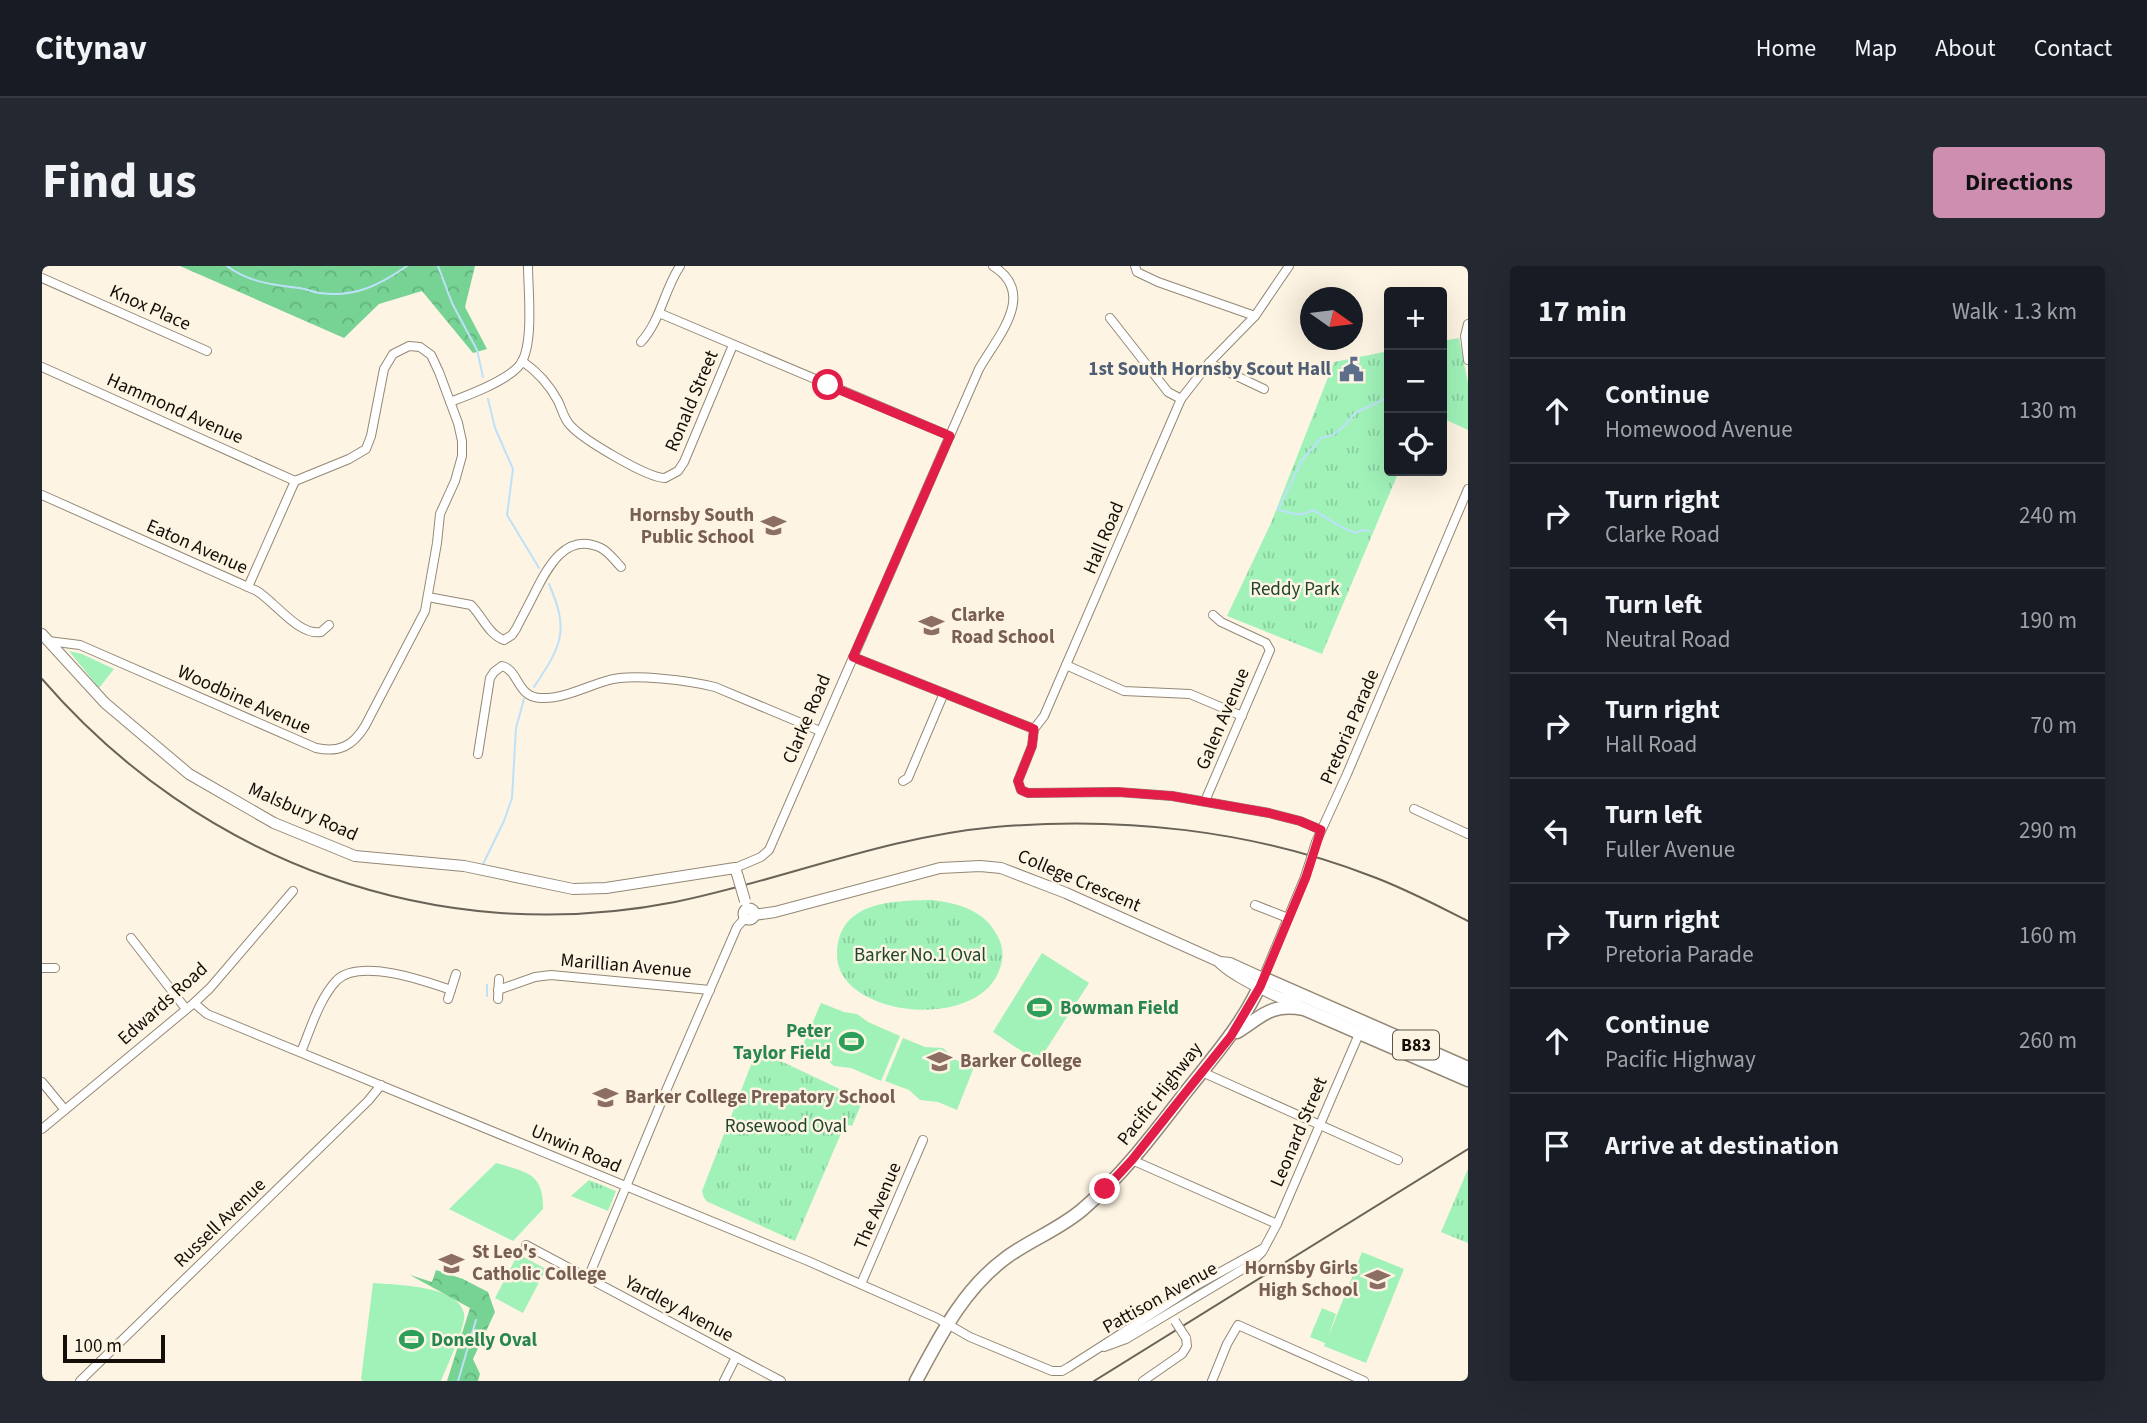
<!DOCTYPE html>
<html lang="en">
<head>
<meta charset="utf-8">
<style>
  :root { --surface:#171b24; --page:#242831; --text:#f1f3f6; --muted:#9ea1a6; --line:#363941; --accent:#cd8eb0 }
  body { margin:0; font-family:"Source Sans 3",sans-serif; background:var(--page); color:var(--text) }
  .controls { position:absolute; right:21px; top:21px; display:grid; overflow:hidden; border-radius:7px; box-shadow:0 7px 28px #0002 }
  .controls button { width:63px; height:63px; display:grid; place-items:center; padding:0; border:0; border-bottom:2px solid var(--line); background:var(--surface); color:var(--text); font:35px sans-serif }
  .compass { position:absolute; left:1258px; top:21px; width:63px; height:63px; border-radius:50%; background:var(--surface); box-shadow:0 7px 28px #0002; rotate:104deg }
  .scale { position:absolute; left:21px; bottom:18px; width:102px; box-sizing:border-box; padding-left:7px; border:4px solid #130f08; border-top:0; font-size:19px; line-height:24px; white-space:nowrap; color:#130f08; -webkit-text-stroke:5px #fef4e3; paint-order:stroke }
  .stop { position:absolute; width:21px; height:21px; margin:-16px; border:5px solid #e11d48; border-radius:50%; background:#fff }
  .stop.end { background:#e11d48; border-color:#fff; box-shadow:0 2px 7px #0008 }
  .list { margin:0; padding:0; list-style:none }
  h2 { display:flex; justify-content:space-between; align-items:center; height:91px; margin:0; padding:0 28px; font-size:30px }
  h2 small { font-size:23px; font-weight:400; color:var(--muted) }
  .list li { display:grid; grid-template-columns:46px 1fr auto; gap:21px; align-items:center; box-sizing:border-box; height:105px; padding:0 28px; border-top:2px solid var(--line) }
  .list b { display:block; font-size:26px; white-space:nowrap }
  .list p { margin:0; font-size:23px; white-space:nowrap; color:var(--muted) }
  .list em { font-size:23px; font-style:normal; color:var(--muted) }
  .icon { flex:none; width:38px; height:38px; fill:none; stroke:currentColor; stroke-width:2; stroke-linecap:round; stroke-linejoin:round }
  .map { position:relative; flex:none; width:1426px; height:1115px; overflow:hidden; border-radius:7px }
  header { display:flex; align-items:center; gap:42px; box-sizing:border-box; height:98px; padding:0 35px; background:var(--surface); border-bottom:2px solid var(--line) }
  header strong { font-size:33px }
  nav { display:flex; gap:38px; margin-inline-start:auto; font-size:24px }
  .intro { display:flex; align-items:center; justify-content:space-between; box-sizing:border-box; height:168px; padding:0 42px }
  h1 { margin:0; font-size:49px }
  .button { padding:18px 32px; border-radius:7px; background:var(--accent); color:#111; font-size:24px; font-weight:700 }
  main { display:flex; gap:42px; padding:0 42px }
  aside { flex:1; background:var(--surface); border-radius:7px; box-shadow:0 7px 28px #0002 }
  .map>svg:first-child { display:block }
  .grass { fill:#a0f2b9 }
  .forest { fill:url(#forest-crowns) }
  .park { fill:url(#park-tufts) }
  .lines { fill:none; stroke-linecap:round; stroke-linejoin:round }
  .stream { stroke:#bde1f9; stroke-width:2 }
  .minor-casing { stroke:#938875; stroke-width:10 }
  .tertiary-casing { stroke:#938875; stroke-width:12 }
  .primary-casing { stroke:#938875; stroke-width:15 }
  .minor { stroke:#fff; stroke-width:8 }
  .tertiary { stroke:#fff; stroke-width:10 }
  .primary { stroke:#fff; stroke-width:12 }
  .rail { stroke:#696358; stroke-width:2 }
  .minor-bridge-casing { stroke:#938875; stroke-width:10; stroke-linecap:butt }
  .tertiary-bridge-casing { stroke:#938875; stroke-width:12; stroke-linecap:butt }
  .minor-bridge { stroke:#fff; stroke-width:8 }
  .tertiary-bridge { stroke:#fff; stroke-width:10 }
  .route { stroke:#e11d48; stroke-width:9 }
  .labels { text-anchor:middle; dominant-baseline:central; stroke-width:5; stroke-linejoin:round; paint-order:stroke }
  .shield { fill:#fef4e3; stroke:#5a544a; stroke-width:2 }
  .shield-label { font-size:18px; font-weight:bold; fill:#130f08 }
  .street-label { font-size:19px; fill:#130f08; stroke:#fef4e3 }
  .service-label { font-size:19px; font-weight:bold; fill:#4e5e75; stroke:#fef4e3; text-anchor:end }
  .education-label { font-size:19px; font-weight:bold; fill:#785e54; stroke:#fef4e3; text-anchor:start }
  .park-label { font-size:19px; fill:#1f452c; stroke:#fef4e3 }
  .leisure-label { font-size:19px; font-weight:bold; fill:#27864d; stroke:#fef4e3; text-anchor:start }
</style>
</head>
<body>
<header>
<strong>Citynav</strong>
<nav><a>Home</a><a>Map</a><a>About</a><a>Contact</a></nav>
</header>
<div class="intro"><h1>Find us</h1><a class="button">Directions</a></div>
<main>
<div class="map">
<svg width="1426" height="1115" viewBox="0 0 1426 1115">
  <defs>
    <pattern id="forest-crowns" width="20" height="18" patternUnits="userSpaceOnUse" patternTransform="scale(1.75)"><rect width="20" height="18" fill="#76d394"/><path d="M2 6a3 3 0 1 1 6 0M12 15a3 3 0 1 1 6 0" fill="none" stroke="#65b47e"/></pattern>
    <pattern id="park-tufts" width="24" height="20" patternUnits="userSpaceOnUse" patternTransform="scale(1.75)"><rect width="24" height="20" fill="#a0f2b9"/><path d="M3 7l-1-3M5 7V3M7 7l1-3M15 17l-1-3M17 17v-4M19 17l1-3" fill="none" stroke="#89ce9e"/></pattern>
  </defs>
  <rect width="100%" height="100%" fill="#fef4e3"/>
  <!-- grass -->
  <g class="grass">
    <polygon points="27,385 40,388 72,403 57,422"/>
    <polygon points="1000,687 1047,717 996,796 951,766"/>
    <polygon points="779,737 802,746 815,748 826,756 858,770 839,815 809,802 792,800 781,790 760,781"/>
    <polygon points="861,772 883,781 901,782 914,794 932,801 915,844 896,836 878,834 867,824 843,815"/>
    <path d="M454,897C484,906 502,907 501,943L471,975L407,943Z"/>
    <polygon points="1320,986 1362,1003 1324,1097 1282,1080 1283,1077 1268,1071 1280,1042 1294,1048 1285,1074"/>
    <polygon points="476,988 504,1003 481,1047 453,1032"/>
    <path d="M331,1017C354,1019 415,1019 422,1047C425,1058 404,1102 399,1115H321L319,1113Z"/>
  </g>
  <!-- forest -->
  <g class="forest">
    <polygon points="138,0 433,0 423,41 445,83 431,87 380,25 337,38 302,72"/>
    <polygon points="394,1004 421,1013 446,1026 453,1046 431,1093 438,1108 436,1115 405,1115 428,1042 368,1009 390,1016"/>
  </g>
  <!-- park -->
  <g class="park">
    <polygon points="1417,72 1426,117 1426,164 1400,152 1400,75"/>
    <polygon points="1347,85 1347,205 1357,205 1280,388 1185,350 1229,257 1292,96"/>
    <path d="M889,634C916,637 943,644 956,671C961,680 962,692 958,702C938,767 794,751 795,688C796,635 850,635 889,634Z"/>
    <polygon points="714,786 743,797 821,834 810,860 803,858 753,975 666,936 662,932 660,925"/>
    <polygon points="1426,903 1426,977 1399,966"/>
    <polygon points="547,914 574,925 566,945 529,930"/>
  </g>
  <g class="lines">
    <!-- stream -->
    <g class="stream">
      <path d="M185,0C206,16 231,19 257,22C264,23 271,26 278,27C312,32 338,19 365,0"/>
      <polyline points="396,0 410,37 435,84 441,111"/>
      <polyline points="446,133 453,162 471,203 465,249 497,302"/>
      <path d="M1328,265L1319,264L1315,267C1298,263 1286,252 1271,244C1254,252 1253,247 1236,244L1260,194L1279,172L1291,169L1303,159L1313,147L1347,131"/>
      <path d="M492,421C519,380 528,366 507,318"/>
      <polyline points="441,598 462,555 470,532 474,462 482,433"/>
      <polyline points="445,719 445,730"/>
      <polyline points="416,1115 434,1054"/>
    </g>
    <defs>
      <g id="minor">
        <polyline points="1093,0 1095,6 1116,16 1213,50"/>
        <polyline points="1247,0 1213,50 1167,97 1139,133 1002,450 992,463 990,480 976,515 979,524 986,527 1076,526 1130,530 1227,547 1258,555 1279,564"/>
        <polyline points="0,12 165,85"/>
        <polyline points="617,47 908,170"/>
        <polyline points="1068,52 1126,126 1139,133"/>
        <polyline points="1426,58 1423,70 1426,94"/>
        <path d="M599,76C619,54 622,24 638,0"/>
        <path d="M480,95C496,106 507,118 516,135C520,143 522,153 528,159C540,173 605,212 623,212L636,205L642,196L691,79"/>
        <polyline points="1167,97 1222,123"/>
        <polyline points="0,101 253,215"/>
        <path d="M408,136C427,129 462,116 476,101C493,84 486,25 486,0"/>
        <path d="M0,229L215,325C234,337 257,370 279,366L287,359"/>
        <polyline points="206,321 253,215"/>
        <path d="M386,331L429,339C440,350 447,369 462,374L470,369L474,363C479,353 484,344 489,334C503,307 521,264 559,282C567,286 573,295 579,301"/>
        <path d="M6,375L38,379L274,482C297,487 311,480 323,460L383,345L395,277L398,248L413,215L420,190V175L416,157L397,106L389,89L378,81L367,80L351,88L342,103L329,170L324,183L307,193L253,215"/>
        <polyline points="811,391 992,463"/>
        <polyline points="1024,399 1082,425 1148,428 1200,450"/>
        <path d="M436,488L448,412L452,406L460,400C477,404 475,432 499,432C522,433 545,420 567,414C590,407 649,415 673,421L778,465"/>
        <polyline points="861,515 866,512 902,427"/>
        <polyline points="1163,535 1228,384 1224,377 1179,356 1171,349"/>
        <polyline points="1372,543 1426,568"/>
        <polyline points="1274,576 1305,508 1426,223"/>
        <path d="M693,602L719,591L727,584L937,103C955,71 996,28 951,0"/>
        <polyline points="1213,639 1246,652"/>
        <polyline points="89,672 144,743"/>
        <polyline points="0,702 13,702"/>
        <polyline points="1221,712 1263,611"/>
        <polyline points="456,724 493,711 509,709 668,724"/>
        <polyline points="406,733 414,708"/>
        <polyline points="456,733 457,713"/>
        <polyline points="152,737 165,748 766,995 895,1052 928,1071 1010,1105 1020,1105 1027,1101 1155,1019 1222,982"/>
        <path d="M259,786C269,762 277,733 295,714C318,692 383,715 409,724"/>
        <polyline points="1160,806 1356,894"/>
        <polyline points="0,816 23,844"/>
        <polyline points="0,863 152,737 168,722 251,625"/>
        <polyline points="1090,894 1235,958"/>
        <polyline points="484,979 739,1115"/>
        <polyline points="546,1012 623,827 695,661 703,652"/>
        <polyline points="819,1018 881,874"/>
        <polyline points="1062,1081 1084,1073 1206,1000 1220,986 1235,958 1317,768"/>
        <polyline points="38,1115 326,835 339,819"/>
        <polyline points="682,1115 694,1091"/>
        <polyline points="1101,1115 1140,1088 1145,1080 1144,1072"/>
        <polyline points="1170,1115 1185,1078 1196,1059 1322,1115"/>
      </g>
      <g id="tertiary">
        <polyline points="0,368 63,437 147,508 232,557 313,590 422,600 531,623 564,622 693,602 696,611"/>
        <circle cx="707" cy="648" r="5.5"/>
        <polyline points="712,649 733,646 898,602 938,600 959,602 1024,627 1178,696 1188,697 1221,712"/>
        <path d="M1178,697C1192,710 1214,720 1232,729C1243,734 1253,735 1262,743"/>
      </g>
      <g id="primary">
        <path d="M1195,766C1221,750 1228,737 1262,743L1426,814"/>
        <path d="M874,1115C898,1070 922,1022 965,991C990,973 1018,963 1041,943C1081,909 1112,867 1143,827C1172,790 1203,756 1221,712L1426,802"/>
      </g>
    </defs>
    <!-- minor casing -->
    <use href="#minor" class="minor-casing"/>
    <!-- tertiary casing -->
    <use href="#tertiary" class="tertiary-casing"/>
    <!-- primary casing -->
    <use href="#primary" class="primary-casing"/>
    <!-- minor -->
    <use href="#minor" class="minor"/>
    <!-- tertiary -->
    <use href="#tertiary" class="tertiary"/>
    <!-- primary -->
    <use href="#primary" class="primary"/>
    <!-- rail -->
    <g class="rail">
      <path d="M0,413C158,596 394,683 633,636C741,614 842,571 953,561C1079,550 1210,564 1329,610C1362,622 1394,639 1426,655"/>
      <polyline points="1052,1115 1426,883"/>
    </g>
    <defs>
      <g id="minor-bridge">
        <polyline points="1263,611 1274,576"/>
        <polyline points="1133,1055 1144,1072"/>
      </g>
      <polyline id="tertiary-bridge" points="696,611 703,635"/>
    </defs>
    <!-- minor-bridge casing -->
    <use href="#minor-bridge" class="minor-bridge-casing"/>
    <!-- tertiary-bridge casing -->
    <use href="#tertiary-bridge" class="tertiary-bridge-casing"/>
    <!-- minor-bridge -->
    <use href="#minor-bridge" class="minor-bridge"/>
    <!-- tertiary-bridge -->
    <use href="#tertiary-bridge" class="tertiary-bridge"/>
  </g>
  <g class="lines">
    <!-- route -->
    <polyline class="route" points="786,119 908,170 811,391 992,463 990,480 976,515 979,524 986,527 1076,526 1130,530 1227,547 1258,555 1279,564 1264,611 1218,721 1205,743 1189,770 1140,831 1090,894 1063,923"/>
  </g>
  <!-- icons -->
  <defs>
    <symbol id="civic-bare" viewBox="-9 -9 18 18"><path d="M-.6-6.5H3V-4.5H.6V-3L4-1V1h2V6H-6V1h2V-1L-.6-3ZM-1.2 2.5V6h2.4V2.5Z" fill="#5c6f8a" stroke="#fef4e3" stroke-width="2.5" paint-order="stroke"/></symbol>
    <symbol id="school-bare" viewBox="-9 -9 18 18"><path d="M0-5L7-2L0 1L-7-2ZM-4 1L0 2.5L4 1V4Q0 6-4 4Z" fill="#8d6e63" stroke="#fef4e3" stroke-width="2.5" paint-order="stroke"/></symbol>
    <symbol id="stadium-bare" viewBox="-9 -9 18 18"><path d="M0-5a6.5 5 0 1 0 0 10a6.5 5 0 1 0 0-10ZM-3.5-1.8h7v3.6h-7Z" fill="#2e9e5b" stroke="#fef4e3" stroke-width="2.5" paint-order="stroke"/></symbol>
  </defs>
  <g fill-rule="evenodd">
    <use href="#civic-bare" x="1292" y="86" width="35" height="35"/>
    <use href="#school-bare" x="714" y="242" width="35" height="35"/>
    <use href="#school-bare" x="872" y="342" width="35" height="35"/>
    <use href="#stadium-bare" x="980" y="724" width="35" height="35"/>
    <use href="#stadium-bare" x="792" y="758" width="35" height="35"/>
    <use href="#school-bare" x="880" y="778" width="35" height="35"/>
    <use href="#school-bare" x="546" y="814" width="35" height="35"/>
    <use href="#school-bare" x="392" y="980" width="35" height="35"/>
    <use href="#school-bare" x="1318" y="996" width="35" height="35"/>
    <use href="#stadium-bare" x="352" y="1056" width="35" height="35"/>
  </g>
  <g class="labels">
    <!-- shield labels -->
    <rect class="shield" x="1351" y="764.5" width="46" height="29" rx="5"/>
    <g class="shield-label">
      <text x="1374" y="779">B83</text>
    </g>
    <!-- street labels -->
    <g class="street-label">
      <text transform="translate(108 42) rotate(24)">Knox Place</text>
      <text transform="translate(650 135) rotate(-67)">Ronald Street</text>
      <text transform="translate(133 143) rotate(24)">Hammond Avenue</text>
      <text transform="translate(1062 272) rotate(-67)">Hall Road</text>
      <text transform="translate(155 281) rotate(24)">Eaton Avenue</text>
      <text transform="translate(202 434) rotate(24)">Woodbine Avenue</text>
      <text transform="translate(765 453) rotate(-67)">Clarke Road</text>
      <text transform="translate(1181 453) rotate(-67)">Galen Avenue</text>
      <text transform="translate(1308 461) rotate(-67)">Pretoria Parade</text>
      <text transform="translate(261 546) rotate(24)">Malsbury Road</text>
      <text transform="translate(1037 615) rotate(23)">College Crescent</text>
      <text transform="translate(584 700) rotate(5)">Marillian Avenue</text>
      <text transform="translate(121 738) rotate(-42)">Edwards Road</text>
      <text transform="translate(1118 828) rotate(-52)">Pacific Highway</text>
      <text transform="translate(1257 866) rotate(-67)">Leonard Street</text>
      <text transform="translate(534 883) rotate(23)">Unwin Road</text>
      <text transform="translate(836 940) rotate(-67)">The Avenue</text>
      <text transform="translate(178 957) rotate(-44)">Russell Avenue</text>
      <text transform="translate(1118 1032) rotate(-29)">Pattison Avenue</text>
      <text transform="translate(637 1043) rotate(28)">Yardley Avenue</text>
    </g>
    <!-- service labels -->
    <g class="service-label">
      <text x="1289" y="103">1st South Hornsby Scout Hall</text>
    </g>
    <!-- education labels -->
    <g class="education-label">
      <text x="712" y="249" text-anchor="end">Hornsby South<tspan x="712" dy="22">Public School</tspan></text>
      <text x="909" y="349">Clarke<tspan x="909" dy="22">Road School</tspan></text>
      <text x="918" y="795">Barker College</text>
      <text x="583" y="831">Barker College Prepatory School</text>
      <text x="430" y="986">St Leo's<tspan x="430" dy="22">Catholic College</tspan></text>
      <text x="1316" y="1002" text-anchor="end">Hornsby Girls<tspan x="1316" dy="22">High School</tspan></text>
    </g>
    <!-- park labels -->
    <g class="park-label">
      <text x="1253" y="323">Reddy Park</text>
      <text x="878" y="689">Barker No.1 Oval</text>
      <text x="744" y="860">Rosewood Oval</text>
    </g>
    <!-- leisure labels -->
    <g class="leisure-label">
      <text x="1018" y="742">Bowman Field</text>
      <text x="789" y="765" text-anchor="end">Peter<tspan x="789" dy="22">Taylor Field</tspan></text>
      <text x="389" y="1074">Donelly Oval</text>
    </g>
  </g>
</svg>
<div class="controls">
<button>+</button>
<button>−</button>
<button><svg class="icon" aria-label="locate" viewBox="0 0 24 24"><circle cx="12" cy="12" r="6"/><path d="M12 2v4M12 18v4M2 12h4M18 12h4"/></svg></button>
</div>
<svg class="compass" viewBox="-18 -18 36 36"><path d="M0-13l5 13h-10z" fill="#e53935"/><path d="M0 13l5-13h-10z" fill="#9ea1a6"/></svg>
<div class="scale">100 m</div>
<div class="stop" style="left:786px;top:119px"></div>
<div class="stop end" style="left:1063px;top:923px"></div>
</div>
<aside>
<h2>17 min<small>Walk · 1.3 km</small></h2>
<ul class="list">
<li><svg class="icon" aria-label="ahead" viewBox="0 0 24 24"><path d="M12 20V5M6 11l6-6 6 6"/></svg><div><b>Continue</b><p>Homewood Avenue</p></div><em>130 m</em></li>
<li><svg class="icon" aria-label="right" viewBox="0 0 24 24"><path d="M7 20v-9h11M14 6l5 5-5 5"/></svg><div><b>Turn right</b><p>Clarke Road</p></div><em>240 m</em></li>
<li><svg class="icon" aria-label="left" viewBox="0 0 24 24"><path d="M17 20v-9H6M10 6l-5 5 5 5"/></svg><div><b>Turn left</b><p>Neutral Road</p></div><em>190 m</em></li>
<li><svg class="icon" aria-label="right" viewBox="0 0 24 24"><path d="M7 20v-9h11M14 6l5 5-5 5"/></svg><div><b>Turn right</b><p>Hall Road</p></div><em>70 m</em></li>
<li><svg class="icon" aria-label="left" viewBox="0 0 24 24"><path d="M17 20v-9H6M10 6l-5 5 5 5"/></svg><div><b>Turn left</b><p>Fuller Avenue</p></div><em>290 m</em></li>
<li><svg class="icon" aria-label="right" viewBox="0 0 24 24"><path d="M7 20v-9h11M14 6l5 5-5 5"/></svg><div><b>Turn right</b><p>Pretoria Parade</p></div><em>160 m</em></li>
<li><svg class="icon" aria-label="ahead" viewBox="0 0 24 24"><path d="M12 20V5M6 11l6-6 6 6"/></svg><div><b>Continue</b><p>Pacific Highway</p></div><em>260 m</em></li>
<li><svg class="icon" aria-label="arrive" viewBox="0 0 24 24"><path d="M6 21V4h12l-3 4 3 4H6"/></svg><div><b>Arrive at destination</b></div></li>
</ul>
</aside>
</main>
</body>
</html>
